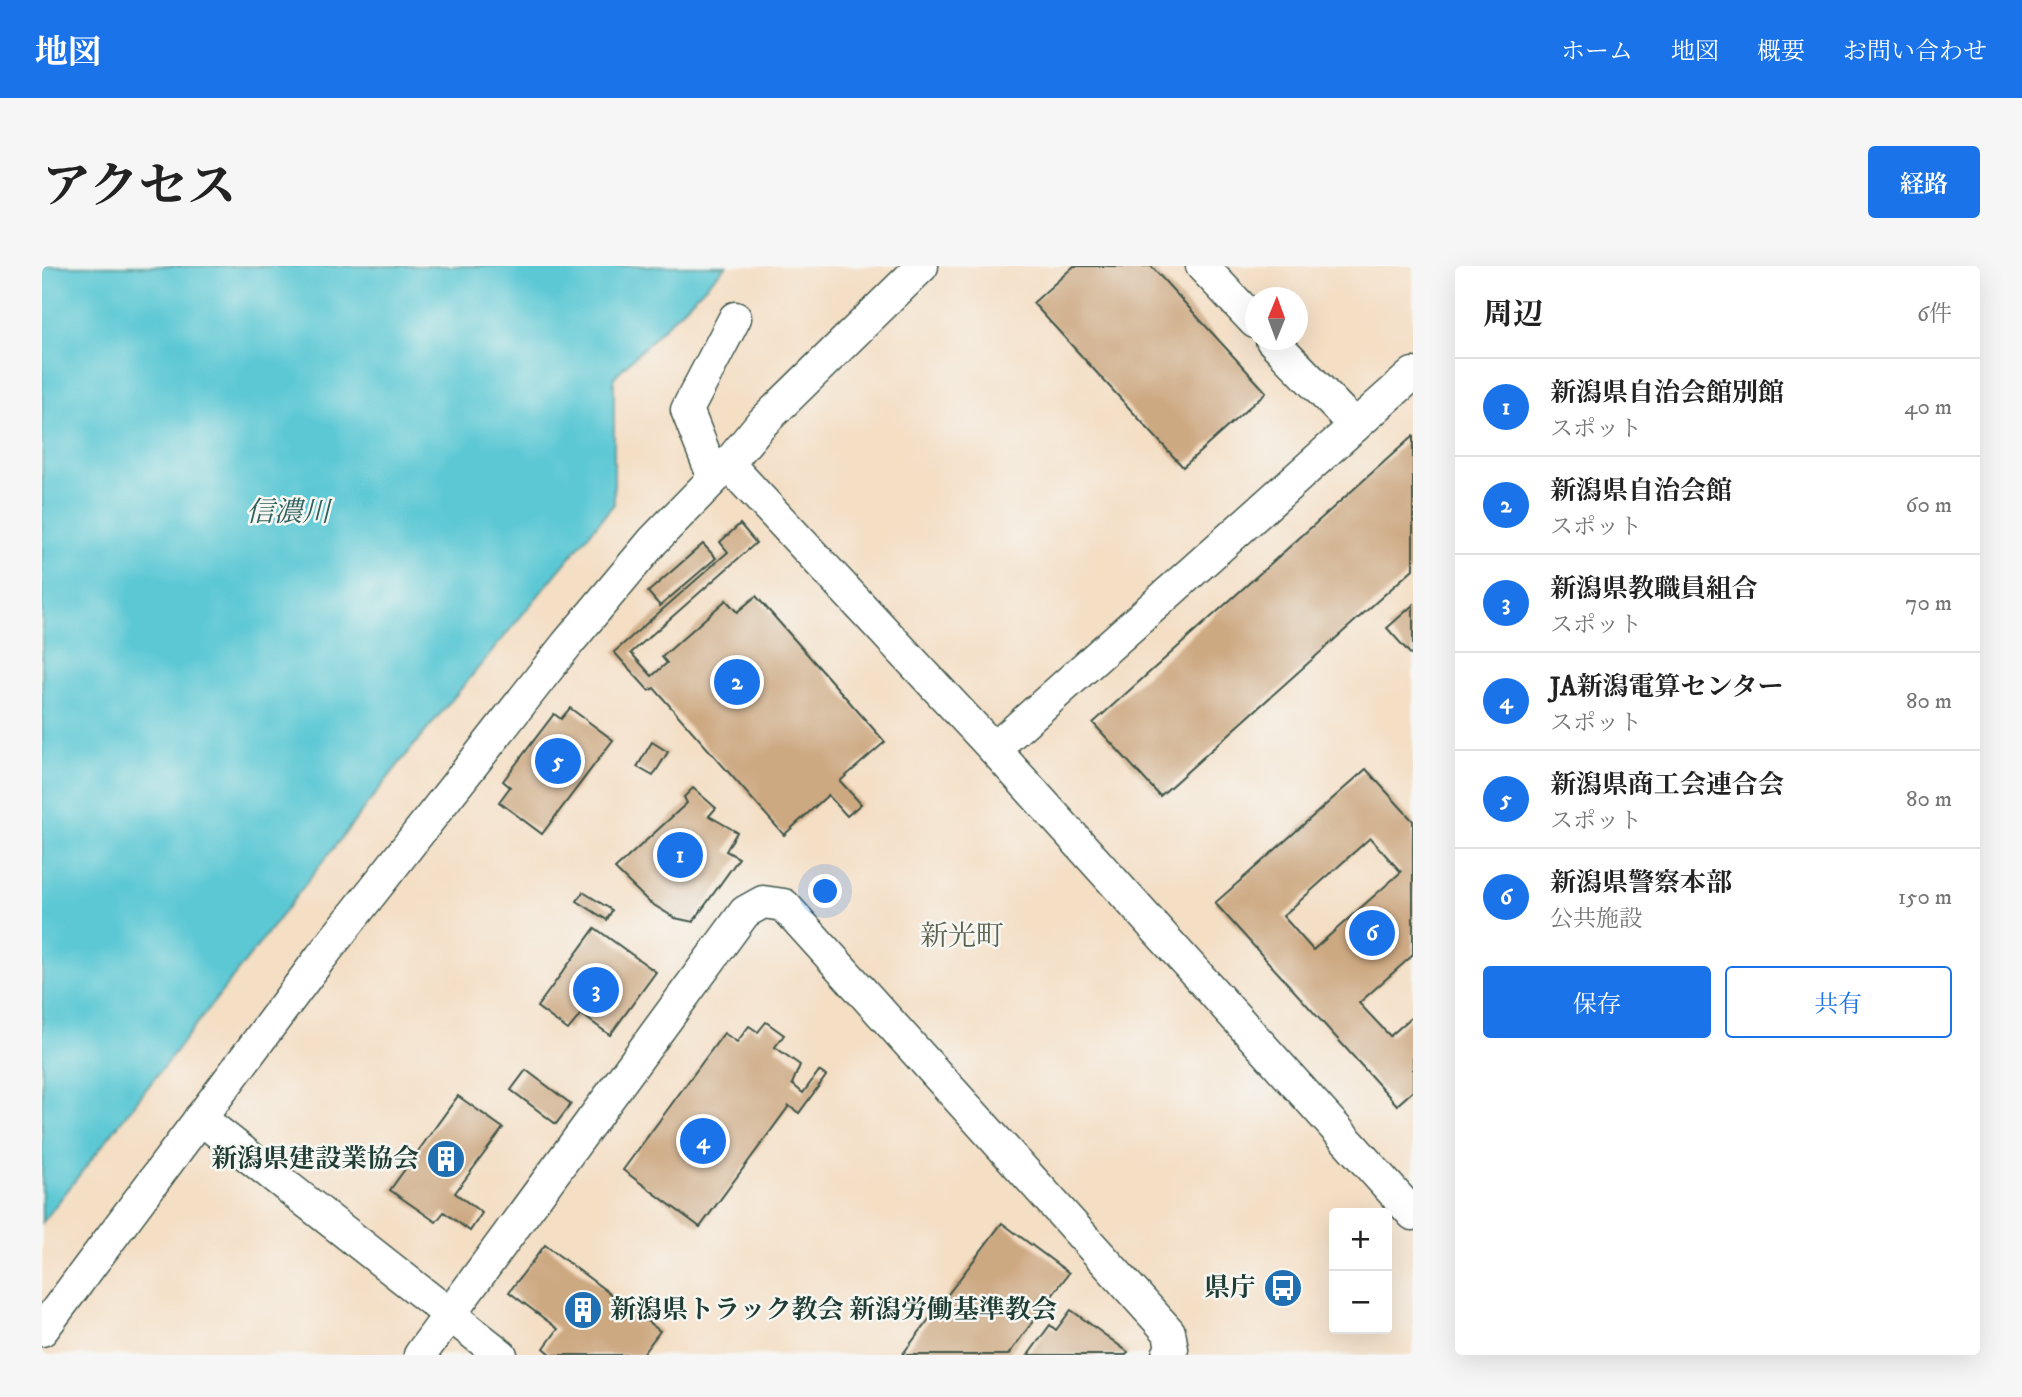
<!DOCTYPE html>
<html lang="ja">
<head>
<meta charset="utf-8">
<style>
  :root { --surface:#fff; --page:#f6f6f6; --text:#222; --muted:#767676; --line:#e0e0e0; --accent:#1a73e8 }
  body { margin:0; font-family:"IM FELL DW Pica","Noto Serif JP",serif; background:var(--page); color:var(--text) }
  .controls { position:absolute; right:21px; bottom:21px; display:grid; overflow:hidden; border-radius:7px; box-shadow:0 7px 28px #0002 }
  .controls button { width:63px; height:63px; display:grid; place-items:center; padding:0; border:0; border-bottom:2px solid var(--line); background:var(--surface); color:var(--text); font:35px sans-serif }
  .compass { position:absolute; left:1203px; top:21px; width:63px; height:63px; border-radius:50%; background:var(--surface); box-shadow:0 7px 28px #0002; rotate:1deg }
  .you { position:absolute; left:784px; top:626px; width:24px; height:24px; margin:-18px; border:5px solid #fff; border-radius:50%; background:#1a73e8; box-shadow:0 0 0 10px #1a73e833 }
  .badge { display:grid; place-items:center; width:46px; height:46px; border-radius:50%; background:var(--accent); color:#fff; font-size:23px; font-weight:700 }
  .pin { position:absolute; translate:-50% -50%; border:4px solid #fff; box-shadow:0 2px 7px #0006 }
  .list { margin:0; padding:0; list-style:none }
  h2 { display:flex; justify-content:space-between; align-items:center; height:91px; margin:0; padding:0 28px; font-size:30px }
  h2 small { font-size:23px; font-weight:400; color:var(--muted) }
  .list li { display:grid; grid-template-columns:46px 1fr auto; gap:21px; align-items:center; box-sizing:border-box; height:98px; padding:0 28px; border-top:2px solid var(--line) }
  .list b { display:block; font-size:26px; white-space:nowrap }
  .list p { margin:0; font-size:23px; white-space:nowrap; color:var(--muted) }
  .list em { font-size:23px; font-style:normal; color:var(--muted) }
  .actions { display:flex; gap:14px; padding:21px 28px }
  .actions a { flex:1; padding:16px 0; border:2px solid var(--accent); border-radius:7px; text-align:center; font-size:24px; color:var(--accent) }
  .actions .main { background:var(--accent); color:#fff }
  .map { position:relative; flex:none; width:1371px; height:1089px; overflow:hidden; border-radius:7px }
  header { display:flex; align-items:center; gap:42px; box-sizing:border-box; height:98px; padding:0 35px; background:var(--accent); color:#fff }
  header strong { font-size:33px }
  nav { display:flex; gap:38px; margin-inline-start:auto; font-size:24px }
  .intro { display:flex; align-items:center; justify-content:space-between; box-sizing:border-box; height:168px; padding:0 42px }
  h1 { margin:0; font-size:49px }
  .button { padding:18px 32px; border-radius:7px; background:var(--accent); color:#fff; font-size:24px; font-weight:700 }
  main { display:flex; gap:42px; padding:0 42px }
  aside { flex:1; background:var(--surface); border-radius:7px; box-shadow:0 7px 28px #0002 }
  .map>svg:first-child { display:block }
  .water { fill:#5cc8d4; stroke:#3e8284; stroke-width:2 }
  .building { fill:#cda982; fill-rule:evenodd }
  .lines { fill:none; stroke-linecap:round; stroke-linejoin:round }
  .minor-casing { stroke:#3f554a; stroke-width:35 }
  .minor { stroke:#fff; stroke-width:32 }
  .labels { text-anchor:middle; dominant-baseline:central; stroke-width:5; stroke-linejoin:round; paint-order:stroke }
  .poi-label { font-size:26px; font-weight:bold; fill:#1f3d34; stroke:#f6f6f2; text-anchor:end }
  .water-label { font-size:28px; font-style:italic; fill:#2e605c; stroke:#f6f6f2 }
  .neighbourhood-label { font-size:28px; fill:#5c634f; stroke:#f6f6f2 }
</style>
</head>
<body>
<header>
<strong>地図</strong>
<nav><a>ホーム</a><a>地図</a><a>概要</a><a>お問い合わせ</a></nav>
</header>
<div class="intro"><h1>アクセス</h1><a class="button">経路</a></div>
<main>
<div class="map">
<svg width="1371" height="1089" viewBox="0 0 1371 1089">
  <rect width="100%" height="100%" fill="#f6f6f2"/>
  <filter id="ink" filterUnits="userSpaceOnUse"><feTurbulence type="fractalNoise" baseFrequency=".0143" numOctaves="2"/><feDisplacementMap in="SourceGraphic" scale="14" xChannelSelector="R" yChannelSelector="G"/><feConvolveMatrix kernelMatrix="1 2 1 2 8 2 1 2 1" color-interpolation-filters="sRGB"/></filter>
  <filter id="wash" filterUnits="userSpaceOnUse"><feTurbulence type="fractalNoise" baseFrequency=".00686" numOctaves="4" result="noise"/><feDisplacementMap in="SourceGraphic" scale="28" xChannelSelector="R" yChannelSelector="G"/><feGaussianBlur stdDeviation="1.57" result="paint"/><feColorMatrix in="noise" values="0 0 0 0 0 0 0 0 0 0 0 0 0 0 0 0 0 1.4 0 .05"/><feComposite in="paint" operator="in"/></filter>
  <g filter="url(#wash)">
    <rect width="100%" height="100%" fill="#f4dec4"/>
    <!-- water -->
    <polygon class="water" points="0,0 684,0 572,111 572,238 360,494 0,957"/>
    <g id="blocks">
      <!-- building -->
      <g class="building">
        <polygon points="1032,0 1109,0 1224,126 1141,201 991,37"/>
        <polygon points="1371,170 1371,303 1118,530 1051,457"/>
        <polygon points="698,258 714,277 589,387 610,410 625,397 620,391 684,334 695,346 714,330 843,476 798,515 819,538 805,550 786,529 742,569 612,422 607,425 572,386 686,286 678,276"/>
        <polygon points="661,278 674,292 618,340 606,326"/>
        <polygon points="1371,339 1371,391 1345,362"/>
        <polygon points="528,442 571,474 500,568 457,536 468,521 461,515 512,448 519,453"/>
        <polygon points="610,476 626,486 611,510 595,501"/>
        <path d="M1324,503L1371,555V689L1317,737L1348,770L1371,750V825L1355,839L1173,637ZM1328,572L1359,606L1271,684L1241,650Z"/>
        <polygon points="651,522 674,542 667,550 695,566 684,585 697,592 651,656 633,652 607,636 573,603 645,537 642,531"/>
        <polygon points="541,626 570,644 565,654 535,635"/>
        <polygon points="553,662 614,706 568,769 539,748 526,764 495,741"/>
        <polygon points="724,756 742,769 733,781 758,799 750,818 761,827 777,805 784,810 757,847 747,840 658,961 581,904 682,767 695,776 707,760 716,766"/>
        <polygon points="484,804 529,838 514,858 469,824"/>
        <polygon points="416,830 461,862 413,927 440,947 428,965 402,946 394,956 348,924"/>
        <polygon points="960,957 1027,1007 966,1089 860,1089"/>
        <polygon points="503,979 618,1065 600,1089 510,1089 502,1082 516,1063 467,1026"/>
        <polygon points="1029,1044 1086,1086 1084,1089 986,1089 1008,1059 1014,1064"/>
      </g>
    </g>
  </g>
  <g filter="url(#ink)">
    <use href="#blocks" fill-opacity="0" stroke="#3f554a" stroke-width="2"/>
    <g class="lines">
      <defs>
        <g id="minor">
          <polyline points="1160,0 1213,56"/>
          <polyline points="1230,74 1313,160"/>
          <polyline points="686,198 952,483 1371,948"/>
          <polyline points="672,212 645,144 693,52"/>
          <polyline points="952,483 1371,108"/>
          <polyline points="158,852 459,1089"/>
          <polyline points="0,1064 279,691 525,378 611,275 686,198 718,159 880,0"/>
          <polyline points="378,1089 703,646 721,636 742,639 1127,1066 1130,1083 1126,1089"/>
        </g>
      </defs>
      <!-- minor casing -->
      <use href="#minor" class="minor-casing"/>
      <!-- minor -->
      <use href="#minor" class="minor"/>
    </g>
  </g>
  <!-- icons -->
  <defs>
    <symbol id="building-disc" viewBox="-11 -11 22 22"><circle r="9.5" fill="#1f6fb2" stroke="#f6f6f2"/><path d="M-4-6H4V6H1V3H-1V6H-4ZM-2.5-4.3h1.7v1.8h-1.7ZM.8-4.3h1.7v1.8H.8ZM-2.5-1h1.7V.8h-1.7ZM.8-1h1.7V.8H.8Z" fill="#fff"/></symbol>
    <symbol id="bus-disc" viewBox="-11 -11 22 22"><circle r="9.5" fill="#1f6fb2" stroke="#f6f6f2"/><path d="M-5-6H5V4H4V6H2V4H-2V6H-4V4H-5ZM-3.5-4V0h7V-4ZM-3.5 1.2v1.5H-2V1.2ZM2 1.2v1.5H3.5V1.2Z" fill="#fff"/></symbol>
  </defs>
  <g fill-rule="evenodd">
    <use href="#building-disc" x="382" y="871" width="44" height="44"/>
    <use href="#bus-disc" x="1219" y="1000" width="44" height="44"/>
    <use href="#building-disc" x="519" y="1022" width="44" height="44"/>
  </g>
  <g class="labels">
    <!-- poi labels -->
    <g class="poi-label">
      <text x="377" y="893">新潟県建設業協会</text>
      <text x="1214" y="1022">県庁</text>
      <text x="568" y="1044" text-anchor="start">新潟県トラック教会 新潟労働基準教会</text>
    </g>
    <!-- water labels -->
    <g class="water-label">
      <text x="246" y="246">信濃川</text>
    </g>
    <!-- neighbourhood labels -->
    <g class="neighbourhood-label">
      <text x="920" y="670">新光町</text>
    </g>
  </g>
</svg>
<div class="controls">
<button>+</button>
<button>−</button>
</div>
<svg class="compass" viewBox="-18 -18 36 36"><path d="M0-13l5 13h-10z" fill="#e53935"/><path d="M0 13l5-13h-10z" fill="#767676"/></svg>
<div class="you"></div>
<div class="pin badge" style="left:638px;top:589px">1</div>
<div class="pin badge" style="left:695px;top:416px">2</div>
<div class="pin badge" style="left:554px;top:724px">3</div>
<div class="pin badge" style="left:661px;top:875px">4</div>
<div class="pin badge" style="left:516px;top:495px">5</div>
<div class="pin badge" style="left:1330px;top:667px">6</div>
</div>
<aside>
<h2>周辺<small>6件</small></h2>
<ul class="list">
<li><span class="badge">1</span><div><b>新潟県自治会館別館</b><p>スポット</p></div><em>40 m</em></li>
<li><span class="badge">2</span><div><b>新潟県自治会館</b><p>スポット</p></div><em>60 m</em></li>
<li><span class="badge">3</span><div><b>新潟県教職員組合</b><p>スポット</p></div><em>70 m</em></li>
<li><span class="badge">4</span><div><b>JA新潟電算センター</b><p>スポット</p></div><em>80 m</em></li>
<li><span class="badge">5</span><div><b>新潟県商工会連合会</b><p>スポット</p></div><em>80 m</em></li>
<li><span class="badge">6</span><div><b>新潟県警察本部</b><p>公共施設</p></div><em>150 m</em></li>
</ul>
<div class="actions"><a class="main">保存</a><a>共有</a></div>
</aside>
</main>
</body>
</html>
